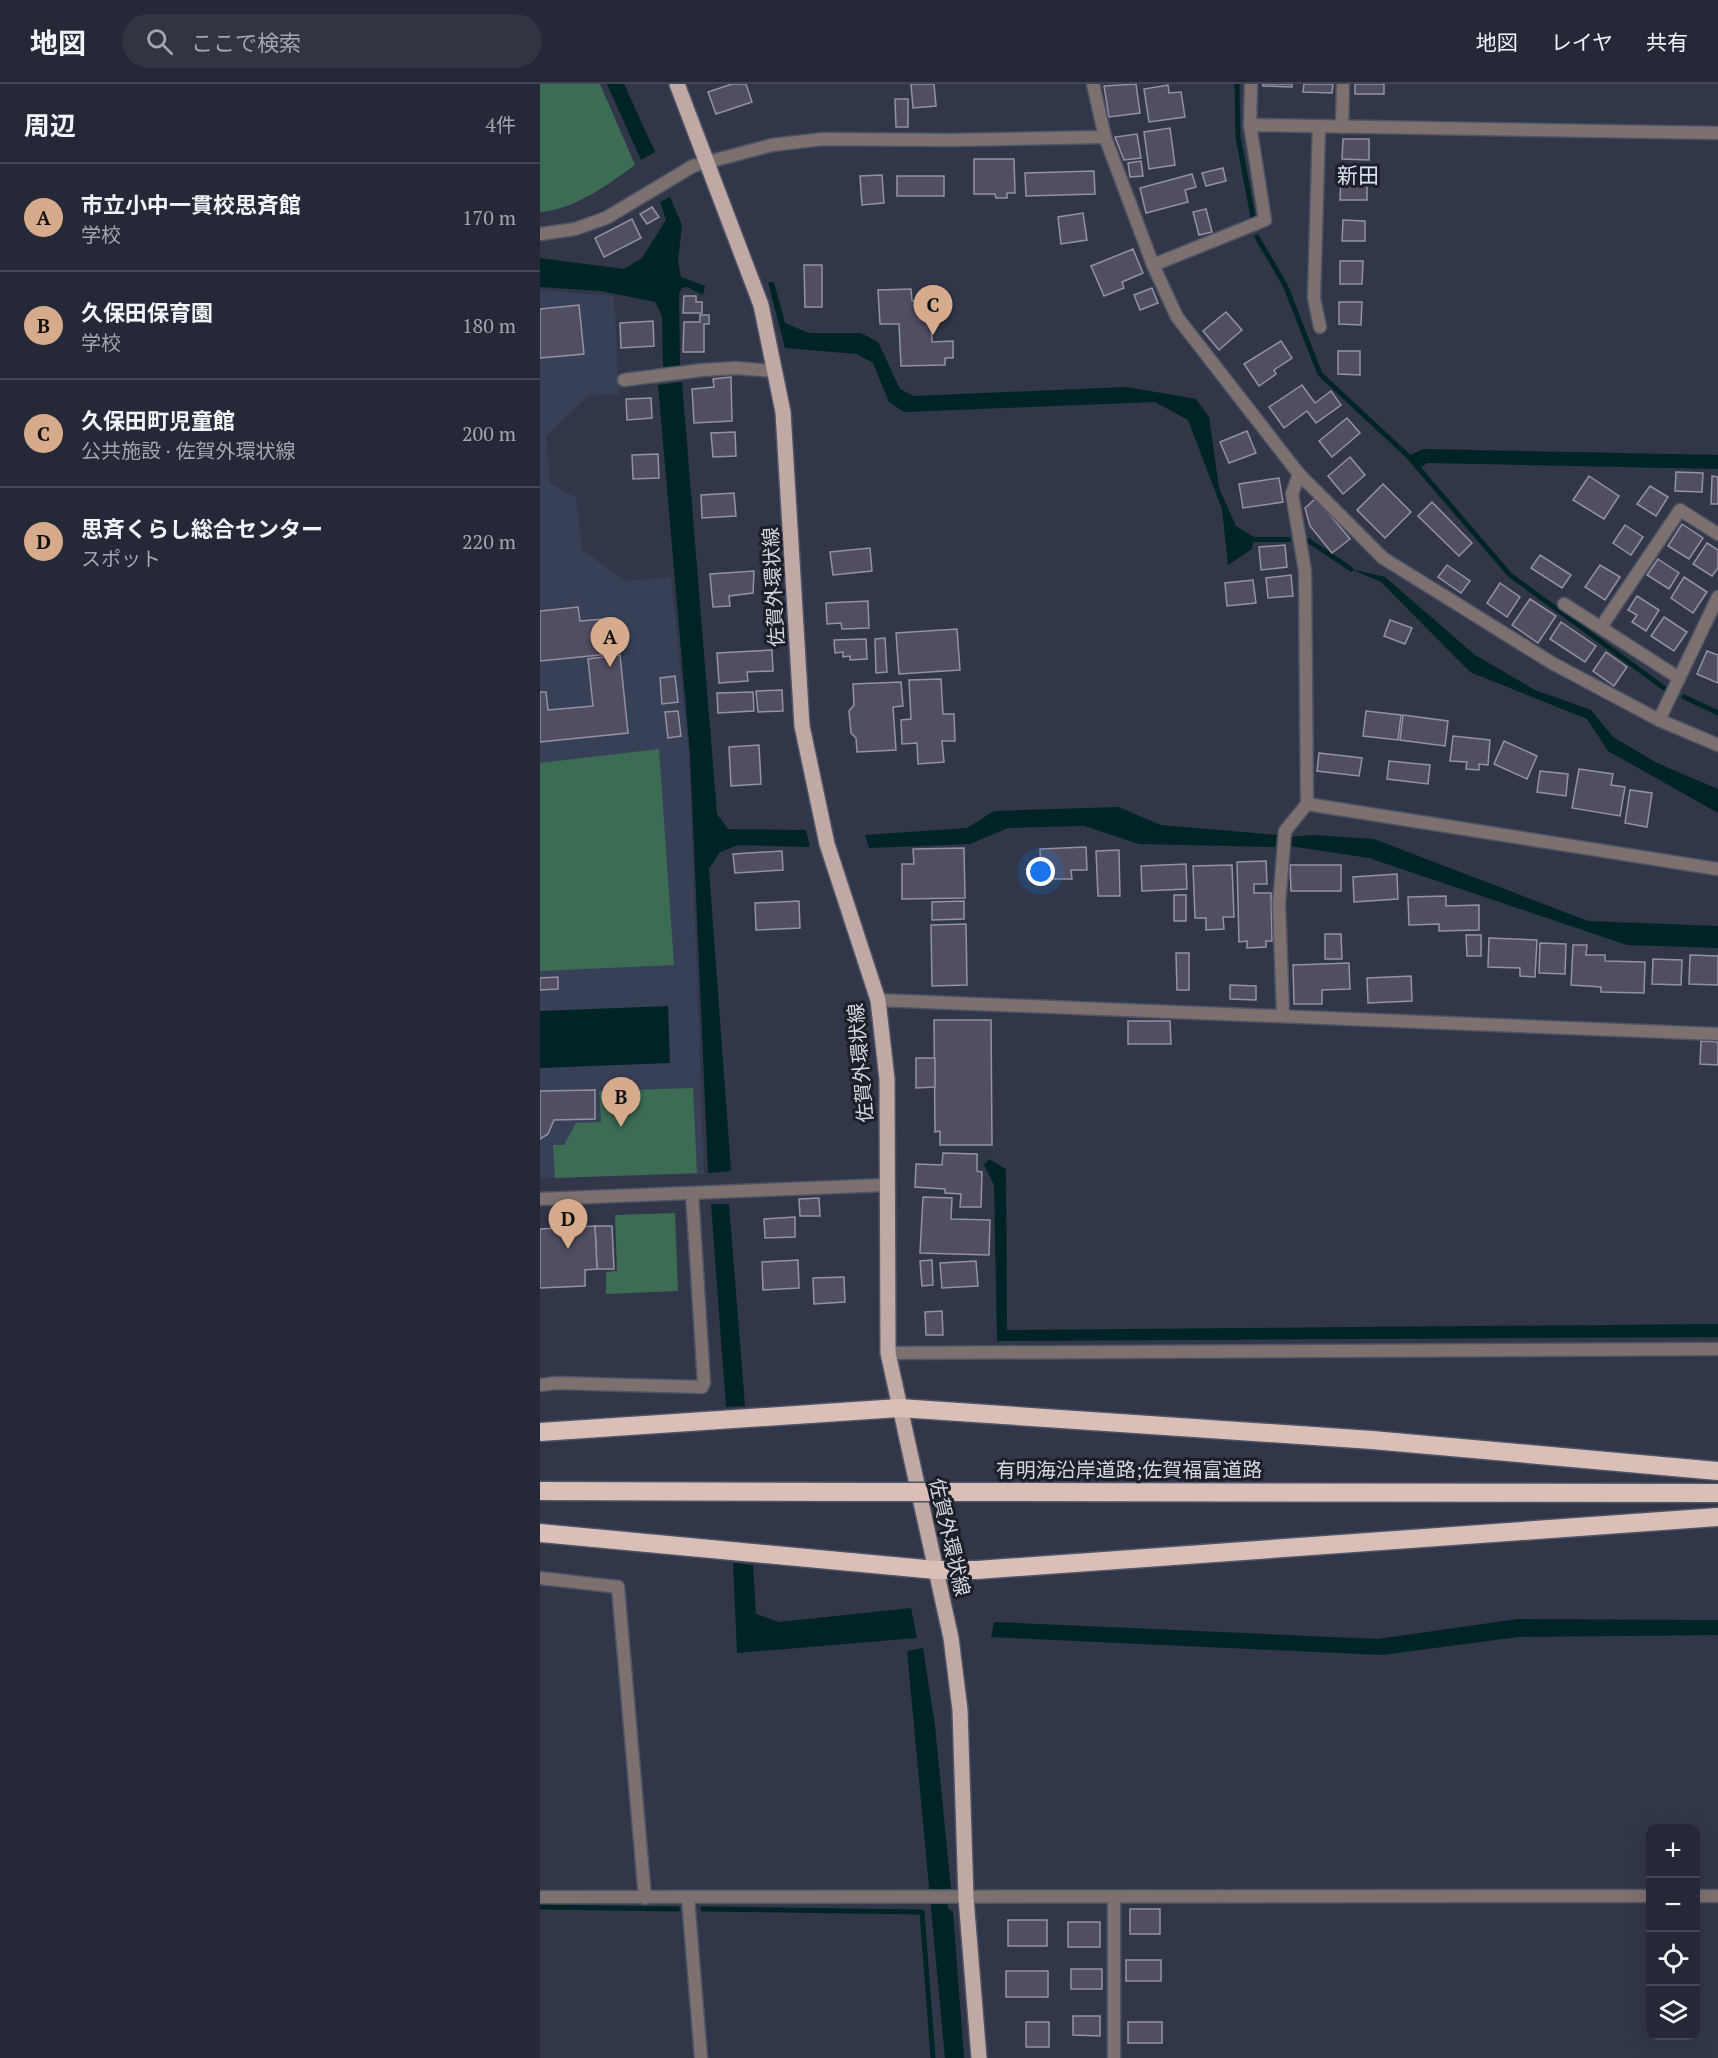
<!DOCTYPE html>
<html lang="ja">
<head>
<meta charset="utf-8">
<style>
  :root { --surface:#252937; --page:#313542; --text:#f1f3f6; --muted:#a3a6ad; --line:#424552; --accent:#d6ab8b }
  body { margin:0; font-family:"PT Serif","Noto Sans JP",serif; background:var(--page); color:var(--text) }
  .controls { position:absolute; right:18px; bottom:18px; display:grid; overflow:hidden; border-radius:12px; box-shadow:0 6px 24px #0002 }
  .controls button { width:54px; height:54px; display:grid; place-items:center; padding:0; border:0; border-bottom:2px solid var(--line); background:var(--surface); color:var(--text); font:30px sans-serif }
  .you { position:absolute; left:501px; top:788px; width:21px; height:21px; margin:-15px; border:4px solid #fff; border-radius:50%; background:#1a73e8; box-shadow:0 0 0 9px #1a73e833 }
  .badge { display:grid; place-items:center; width:39px; height:39px; border-radius:50%; background:var(--accent); color:#111; font-size:20px; font-weight:700 }
  .pin { position:absolute; translate:-50% -50px; filter:drop-shadow(0 2px 3px #0008) }
  .pin::after { content:''; position:absolute; top:32px; width:21px; height:18px; background:inherit; clip-path:polygon(0 0,100% 0,50% 100%) }
  .list { margin:0; padding:0; list-style:none }
  h2 { display:flex; justify-content:space-between; align-items:center; height:78px; margin:0; padding:0 24px; font-size:26px }
  h2 small { font-size:20px; font-weight:400; color:var(--muted) }
  .list li { display:grid; grid-template-columns:39px 1fr auto; gap:18px; align-items:center; box-sizing:border-box; height:108px; padding:0 24px; border-top:2px solid var(--line) }
  .list b { display:block; font-size:22px; white-space:nowrap }
  .list p { margin:0; font-size:20px; white-space:nowrap; color:var(--muted) }
  .list em { font-size:20px; font-style:normal; color:var(--muted) }
  .icon { flex:none; width:33px; height:33px; fill:none; stroke:currentColor; stroke-width:2; stroke-linecap:round; stroke-linejoin:round }
  .map { position:relative; flex:none; width:1178px; height:1974px; overflow:hidden }
  header { display:flex; align-items:center; gap:36px; box-sizing:border-box; height:84px; padding:0 30px; background:var(--surface); border-bottom:2px solid var(--line) }
  header strong { font-size:28px }
  nav { display:flex; gap:33px; margin-inline-start:auto; font-size:21px }
  .search { width:420px; height:54px; background:var(--page); display:flex; align-items:center; gap:15px; box-sizing:border-box; padding:0 21px; border-radius:33px; color:var(--muted); font-size:22px }
  main { display:flex }
  aside { flex:1; background:var(--surface) }
  .map>svg:first-child { display:block }
  .built { fill:#384058 }
  .green { fill:#3c6d54 }
  .water { fill:#002426 }
  .lines { fill:none; stroke-linecap:round; stroke-linejoin:round }
  .stream { stroke:#002426; stroke-width:5 }
  .building { fill:#514e61; stroke:#9491a6; stroke-width:1.5 }
  .minor-casing { stroke:#4e5465; stroke-width:15 }
  .primary-casing { stroke:#4e5465; stroke-width:18 }
  .motorway-casing { stroke:#4e5465; stroke-width:21 }
  .minor { stroke:#7c716e; stroke-width:12 }
  .primary { stroke:#c0a9a4; stroke-width:15 }
  .motorway { stroke:#dabfb8; stroke-width:18 }
  .motorway-bridge-casing { stroke:#4e5465; stroke-width:21; stroke-linecap:butt }
  .motorway-bridge { stroke:#dabfb8; stroke-width:18 }
  .labels { text-anchor:middle; dominant-baseline:central; stroke-width:6; stroke-linejoin:round; paint-order:stroke }
  .street-label { font-size:20px; fill:#d4d8e3; stroke:#1c1f27 }
  .neighbourhood-label { font-size:21px; fill:#d9e1f7; stroke:#1c1f27 }
</style>
</head>
<body>
<header>
<strong>地図</strong>
<div class="search"><svg class="icon" aria-label="search" viewBox="0 0 24 24"><circle cx="10" cy="10" r="6"/><path d="M15 15l6 6"/></svg>ここで検索</div>
<nav><a>地図</a><a>レイヤ</a><a>共有</a></nav>
</header>
<main>
<aside>
<h2>周辺<small>4件</small></h2>
<ul class="list">
<li><span class="badge">A</span><div><b>市立小中一貫校思斉館</b><p>学校</p></div><em>170 m</em></li>
<li><span class="badge">B</span><div><b>久保田保育園</b><p>学校</p></div><em>180 m</em></li>
<li><span class="badge">C</span><div><b>久保田町児童館</b><p>公共施設 · 佐賀外環状線</p></div><em>200 m</em></li>
<li><span class="badge">D</span><div><b>思斉くらし総合センター</b><p>スポット</p></div><em>220 m</em></li>
</ul>
</aside>
<div class="map">
<svg width="1178" height="1974" viewBox="0 0 1178 1974">
  <rect width="100%" height="100%" fill="#313749"/>
  <!-- built -->
  <polygon class="built" points="0,206 74,212 79,310 48,312 6,352 10,399 36,414 42,466 86,497 131,493 149,670 164,1090 0,1094"/>
  <!-- green -->
  <g class="green">
    <path d="M0,0H60L95,81C67,101 36,125 0,128Z"/>
    <polygon points="119,665 134,881 0,887 0,679"/>
    <polygon points="153,1004 157,1089 15,1094 13,1061 24,1061 36,1039 61,1038 59,1007"/>
    <polygon points="135,1129 138,1207 66,1210 66,1188 77,1187 75,1131"/>
  </g>
  <!-- water -->
  <g class="water">
    <polygon points="67,0 84,0 115,68 101,76"/>
    <polygon points="130,113 142,141 138,177 141,193 165,202 163,211 147,203 142,204 139,210 140,282 123,283 122,232 115,218 61,207 0,203 0,174 84,185 102,174 126,136 120,118"/>
    <polygon points="228,198 234,198 245,239 269,249 321,249 338,258 360,305 374,312 587,303 656,315 669,333 679,404 696,442 714,453 750,453 751,458 713,458 712,465 688,481 682,425 648,336 615,318 364,328 349,318 333,279 317,270 245,264"/>
    <polygon points="142,298 177,730 188,745 266,746 270,763 198,761 180,768 169,785 191,1087 168,1089 150,670 118,301"/>
    <polygon points="883,365 1178,371 1178,385 887,379 878,385 868,372"/>
    <polygon points="811,485 845,493 935,571 995,606 1051,626 1073,653 1117,679 1178,705 1178,729 1068,667 1047,635 930,588 841,498"/>
    <polygon points="578,723 621,741 737,751 735,763 599,760 544,742 468,744 430,760 329,764 325,751 427,744 454,727"/>
    <polygon points="773,751 834,755 1048,837 1178,842 1178,864 1087,861 829,774 750,762 750,753"/>
    <polygon points="128,922 130,979 0,984 0,927"/>
    <polygon points="449,1075 466,1085 467,1246 1178,1240 1178,1253 457,1257 454,1101 444,1081"/>
    <polygon points="171,1120 189,1120 205,1322 186,1323"/>
    <polygon points="193,1479 213,1481 216,1530 239,1538 371,1524 377,1554 197,1569"/>
    <polygon points="978,1535 1178,1536 1178,1551 978,1553 842,1571 451,1553 454,1538 838,1555"/>
    <polygon points="383,1564 395,1642 411,1805 407,1808 408,1824 413,1828 424,1974 405,1974 367,1567"/>
  </g>
  <g class="lines">
    <!-- stream -->
    <g class="stream">
      <polyline points="697,0 698,53 713,133"/>
      <polyline points="717,153 745,201 780,290 868,372 970,491 1124,604"/>
      <polyline points="769,457 811,485"/>
      <polyline points="1144,613 1178,629"/>
      <polyline points="0,1823 138,1825"/>
      <polyline points="163,1825 382,1828 393,1974"/>
    </g>
  </g>
  <!-- building -->
  <g class="building">
    <polygon points="192,0 206,0 212,18 176,30 168,8"/>
    <polygon points="371,0 394,0 396,22 373,24"/>
    <polygon points="596,0 600,29 569,33 564,2"/>
    <polygon points="723,0 752,0 752,3 723,2"/>
    <polygon points="764,0 793,0 792,9 763,8"/>
    <rect x="815" y="0" width="29" height="10"/>
    <polygon points="628,1 629,9 641,8 645,33 609,38 604,5"/>
    <polygon points="355,15 368,15 368,43 356,43"/>
    <polygon points="630,44 635,81 609,85 604,48"/>
    <polygon points="597,50 601,74 584,76 575,53"/>
    <polygon points="803,55 829,55 829,76 802,75"/>
    <polygon points="434,75 474,75 475,109 467,109 467,114 456,114 455,110 434,110"/>
    <polygon points="601,77 603,92 590,93 588,79"/>
    <polygon points="683,84 686,97 666,102 662,89"/>
    <polygon points="554,87 555,110 486,112 485,89"/>
    <polygon points="652,90 656,103 645,106 648,118 606,129 600,104"/>
    <polygon points="342,91 344,119 322,121 320,92"/>
    <rect x="357" y="92" width="47" height="20"/>
    <polygon points="801,95 827,96 827,116 800,116"/>
    <polygon points="112,123 119,133 107,140 100,130"/>
    <polygon points="666,125 672,148 659,151 653,128"/>
    <polygon points="543,129 547,156 521,160 518,133"/>
    <polygon points="92,135 101,154 64,173 55,154"/>
    <polygon points="803,136 825,137 825,157 802,157"/>
    <polygon points="593,165 603,189 582,198 584,204 564,212 551,182"/>
    <polygon points="800,177 823,177 822,200 800,200"/>
    <polygon points="264,181 282,181 282,223 265,223"/>
    <polygon points="612,204 618,219 600,226 594,211"/>
    <polygon points="371,205 372,217 384,216 385,234 391,234 392,258 413,257 413,274 405,274 405,281 361,282 359,240 340,240 338,206"/>
    <polygon points="144,212 156,212 156,218 162,218 162,229 143,229"/>
    <polygon points="799,218 822,218 821,241 799,240"/>
    <polygon points="39,221 44,270 0,274 0,225"/>
    <polygon points="686,228 702,246 679,266 663,247"/>
    <polygon points="160,231 169,231 169,240 164,240 164,268 143,268 144,238 160,238"/>
    <polygon points="113,237 114,262 81,264 80,239"/>
    <polygon points="741,257 752,274 734,286 736,290 719,302 704,280"/>
    <polygon points="798,267 820,267 820,291 798,290"/>
    <polygon points="191,293 192,337 154,339 152,305 174,303 173,295"/>
    <polygon points="762,301 775,319 791,307 801,321 776,339 767,327 744,344 729,323"/>
    <polygon points="111,314 112,334 87,336 86,315"/>
    <polygon points="807,334 820,349 792,373 779,357"/>
    <polygon points="707,347 716,369 689,379 680,358"/>
    <polygon points="195,348 196,372 173,373 171,349"/>
    <polygon points="118,370 119,394 93,395 92,371"/>
    <polygon points="810,373 825,391 803,410 788,392"/>
    <polygon points="1136,388 1163,389 1162,408 1135,407"/>
    <polygon points="1049,392 1079,412 1064,435 1033,416"/>
    <polygon points="1172,392 1178,393 1178,420 1171,420"/>
    <polygon points="739,394 743,418 703,424 699,400"/>
    <polygon points="843,400 871,428 845,454 817,426"/>
    <polygon points="1110,402 1128,413 1116,432 1097,420"/>
    <polygon points="194,409 196,432 162,434 161,411"/>
    <polygon points="776,414 810,455 792,469 770,442 765,424"/>
    <polygon points="892,418 932,459 919,472 878,432"/>
    <polygon points="1142,440 1163,454 1149,475 1128,462"/>
    <polygon points="1085,441 1103,453 1091,471 1073,459"/>
    <polygon points="1167,459 1178,466 1178,484 1172,492 1153,480"/>
    <polygon points="745,461 747,483 721,486 719,463"/>
    <polygon points="330,464 332,487 293,491 290,468"/>
    <polygon points="1000,471 1031,491 1022,504 991,484"/>
    <polygon points="1118,475 1139,489 1129,505 1107,491"/>
    <polygon points="907,481 930,497 921,509 898,493"/>
    <polygon points="1060,481 1080,493 1065,516 1045,503"/>
    <polygon points="214,487 213,509 189,512 190,522 173,523 170,490"/>
    <polygon points="751,491 753,512 728,514 726,494"/>
    <polygon points="1144,493 1167,508 1153,529 1131,514"/>
    <polygon points="713,496 716,519 687,522 685,499"/>
    <polygon points="960,499 980,513 967,533 947,519"/>
    <polygon points="1097,512 1119,526 1106,547 1092,538 1097,531 1088,526"/>
    <polygon points="990,515 1016,532 998,559 972,541"/>
    <polygon points="328,517 329,544 302,545 301,539 287,540 286,519"/>
    <polygon points="38,523 40,537 75,534 79,569 0,577 0,527"/>
    <polygon points="1124,533 1147,548 1134,567 1111,552"/>
    <polygon points="850,536 872,544 865,560 844,552"/>
    <polygon points="1021,538 1056,562 1045,578 1010,555"/>
    <polygon points="417,545 420,586 359,590 356,549"/>
    <polygon points="345,554 347,588 336,589 335,555"/>
    <polygon points="326,555 327,575 310,576 310,572 303,573 303,568 295,569 294,556"/>
    <polygon points="232,566 233,587 207,588 208,597 179,599 177,569"/>
    <polygon points="1167,567 1178,571 1178,599 1157,590"/>
    <polygon points="1066,568 1087,583 1074,602 1053,587"/>
    <polygon points="80,571 88,649 0,658 0,608 6,608 8,626 53,622 48,575"/>
    <polygon points="135,592 138,618 122,620 120,594"/>
    <polygon points="401,595 403,630 414,630 415,657 402,657 404,678 378,680 377,659 362,660 361,636 371,635 369,596"/>
    <polygon points="361,598 363,622 353,623 356,666 317,668 316,654 311,649 309,627 314,621 313,600"/>
    <polygon points="242,606 243,627 218,628 216,607"/>
    <polygon points="213,608 214,627 178,629 177,609"/>
    <polygon points="138,627 141,652 128,654 125,628"/>
    <polygon points="826,627 861,631 858,656 823,652"/>
    <polygon points="863,631 908,637 905,662 860,656"/>
    <polygon points="913,652 950,656 948,681 939,680 939,686 926,685 927,678 910,677"/>
    <polygon points="964,657 997,672 987,695 954,680"/>
    <polygon points="219,661 221,700 191,702 189,663"/>
    <polygon points="779,669 822,674 819,692 777,687"/>
    <polygon points="849,677 890,681 888,700 847,695"/>
    <polygon points="1039,685 1073,690 1071,701 1085,703 1080,732 1032,724"/>
    <polygon points="1000,687 1028,690 1026,712 997,708"/>
    <polygon points="1090,706 1112,709 1107,743 1085,739"/>
    <polygon points="546,763 547,786 531,786 532,795 501,795 500,765"/>
    <polygon points="424,764 425,814 362,815 362,780 374,780 373,765"/>
    <polygon points="579,766 580,812 558,812 556,767"/>
    <polygon points="242,767 243,786 195,789 193,770"/>
    <polygon points="726,777 727,800 714,800 714,809 731,809 732,857 726,857 726,863 707,864 707,857 699,858 697,778"/>
    <polygon points="646,780 647,805 602,807 601,782"/>
    <polygon points="692,781 694,833 683,833 684,845 666,846 666,834 655,834 653,782"/>
    <polygon points="750,781 801,781 801,807 751,807"/>
    <polygon points="857,790 858,815 814,818 813,793"/>
    <rect x="634" y="811" width="12" height="26"/>
    <polygon points="906,812 906,822 939,821 939,846 899,847 899,840 869,841 868,813"/>
    <polygon points="259,817 260,844 216,846 215,819"/>
    <polygon points="424,817 424,835 392,836 392,818"/>
    <polygon points="426,840 427,901 392,902 391,841"/>
    <polygon points="785,850 801,850 802,875 785,875"/>
    <polygon points="926,851 941,851 941,872 927,872"/>
    <polygon points="949,854 997,856 995,893 980,892 980,884 948,883"/>
    <polygon points="1000,859 1026,860 1025,890 999,889"/>
    <polygon points="1033,861 1047,861 1046,871 1065,871 1065,877 1105,878 1104,909 1061,908 1061,903 1031,901"/>
    <polygon points="636,869 649,869 649,906 637,906"/>
    <polygon points="1150,871 1178,872 1178,901 1149,900"/>
    <polygon points="1113,875 1142,876 1141,901 1112,900"/>
    <polygon points="809,879 810,905 782,906 782,920 754,920 753,881"/>
    <polygon points="871,892 872,917 828,919 827,894"/>
    <polygon points="18,893 18,905 0,906 0,894"/>
    <polygon points="690,901 716,902 716,916 690,915"/>
    <polygon points="394,936 451,936 452,1061 400,1061 400,1047 395,1048"/>
    <polygon points="588,937 630,937 631,960 588,960"/>
    <polygon points="1161,957 1178,958 1178,981 1160,980"/>
    <polygon points="376,974 395,974 395,1003 376,1004"/>
    <polygon points="55,1006 55,1035 14,1036 8,1050 0,1055 0,1007"/>
    <polygon points="403,1069 437,1070 437,1087 442,1088 441,1123 420,1123 421,1110 405,1109 405,1105 375,1103 376,1080 402,1081"/>
    <polygon points="383,1113 412,1114 411,1135 450,1136 449,1171 380,1169"/>
    <polygon points="279,1114 280,1132 260,1132 259,1115"/>
    <polygon points="255,1133 255,1153 225,1154 224,1135"/>
    <polygon points="55,1142 72,1142 74,1185 57,1185"/>
    <polygon points="55,1142 57,1185 45,1186 45,1202 0,1204 0,1145"/>
    <polygon points="258,1176 259,1204 223,1206 222,1178"/>
    <polygon points="392,1176 393,1201 382,1202 380,1177"/>
    <polygon points="436,1177 438,1202 402,1204 400,1179"/>
    <polygon points="304,1193 305,1218 274,1220 273,1194"/>
    <polygon points="402,1227 403,1251 386,1251 385,1228"/>
    <rect x="590" y="1825" width="30" height="25"/>
    <rect x="468" y="1836" width="39" height="26"/>
    <rect x="528" y="1838" width="32" height="25"/>
    <rect x="586" y="1876" width="35" height="21"/>
    <rect x="531" y="1885" width="31" height="20"/>
    <rect x="466" y="1887" width="42" height="26"/>
    <polygon points="533,1932 560,1932 560,1952 533,1951"/>
    <rect x="486" y="1938" width="23" height="25"/>
    <rect x="588" y="1938" width="34" height="21"/>
  </g>
  <g class="lines">
    <defs>
      <g id="minor">
        <polyline points="553,0 565,53 613,181 637,233 759,390 843,474 1012,579 1119,636 1178,661"/>
        <polyline points="710,41 711,0"/>
        <polyline points="779,42 774,214 780,243"/>
        <polyline points="802,43 803,0"/>
        <polyline points="0,150 35,145 66,134 153,82 232,61 283,55 411,56 565,53"/>
        <polyline points="613,181 725,136 710,41 1178,49"/>
        <polyline points="84,296 162,286 196,284 235,287"/>
        <polyline points="1024,520 1139,594"/>
        <polyline points="1061,543 1140,426 1178,450"/>
        <polyline points="1119,636 1178,513"/>
        <polyline points="767,720 1178,785"/>
        <polyline points="338,916 1178,950"/>
        <polyline points="743,930 739,820 745,747 767,720 765,487 752,410 759,390"/>
        <polyline points="0,1115 347,1101"/>
        <polyline points="348,1269 1178,1265"/>
        <polyline points="0,1301 16,1299 162,1303 164,1299 152,1109"/>
        <polyline points="0,1494 78,1503 105,1814"/>
        <polyline points="1156,1812 1178,1812"/>
        <polyline points="0,1813 1110,1812"/>
        <polyline points="148,1814 161,1974"/>
        <polyline points="574,1814 574,1974"/>
      </g>
      <polyline id="primary" points="137,0 221,221 243,328 262,642 287,760 338,916 347,995 348,1269 411,1554 420,1626 426,1814 439,1974"/>
      <g id="motorway">
        <polyline points="0,1348 359,1324 832,1356 1178,1387"/>
        <polyline points="0,1407 329,1408"/>
        <polyline points="426,1408 1178,1409"/>
        <polyline points="0,1449 396,1486 437,1486 1178,1433"/>
      </g>
    </defs>
    <!-- minor casing -->
    <use href="#minor" class="minor-casing"/>
    <!-- primary casing -->
    <use href="#primary" class="primary-casing"/>
    <!-- motorway casing -->
    <use href="#motorway" class="motorway-casing"/>
    <!-- minor -->
    <use href="#minor" class="minor"/>
    <!-- primary -->
    <use href="#primary" class="primary"/>
    <!-- motorway -->
    <use href="#motorway" class="motorway"/>
    <defs>
      <polyline id="motorway-bridge" points="329,1408 426,1408"/>
    </defs>
    <!-- motorway-bridge casing -->
    <use href="#motorway-bridge" class="motorway-bridge-casing"/>
    <!-- motorway-bridge -->
    <use href="#motorway-bridge" class="motorway-bridge"/>
  </g>
  <g class="labels">
    <!-- street labels -->
    <g class="street-label">
      <text transform="translate(233 503) rotate(-93)">佐賀外環状線</text>
      <text transform="translate(320 979) rotate(-95)">佐賀外環状線</text>
      <text x="589" y="1385">有明海沿岸道路;佐賀福富道路</text>
      <text transform="translate(410 1453) rotate(77)">佐賀外環状線</text>
    </g>
    <!-- neighbourhood labels -->
    <g class="neighbourhood-label">
      <text x="818" y="91">新田</text>
    </g>
  </g>
</svg>
<div class="controls">
<button>+</button>
<button>−</button>
<button><svg class="icon" aria-label="locate" viewBox="0 0 24 24"><circle cx="12" cy="12" r="6"/><path d="M12 2v4M12 18v4M2 12h4M18 12h4"/></svg></button>
<button><svg class="icon" aria-label="layers" viewBox="0 0 24 24"><path d="M12 4l9 5-9 5-9-5zM3 14l9 5 9-5"/></svg></button>
</div>
<div class="you"></div>
<div class="pin badge" style="left:70px;top:583px">A</div>
<div class="pin badge" style="left:81px;top:1043px">B</div>
<div class="pin badge" style="left:393px;top:251px">C</div>
<div class="pin badge" style="left:28px;top:1165px">D</div>
</div>
</main>
</body>
</html>
